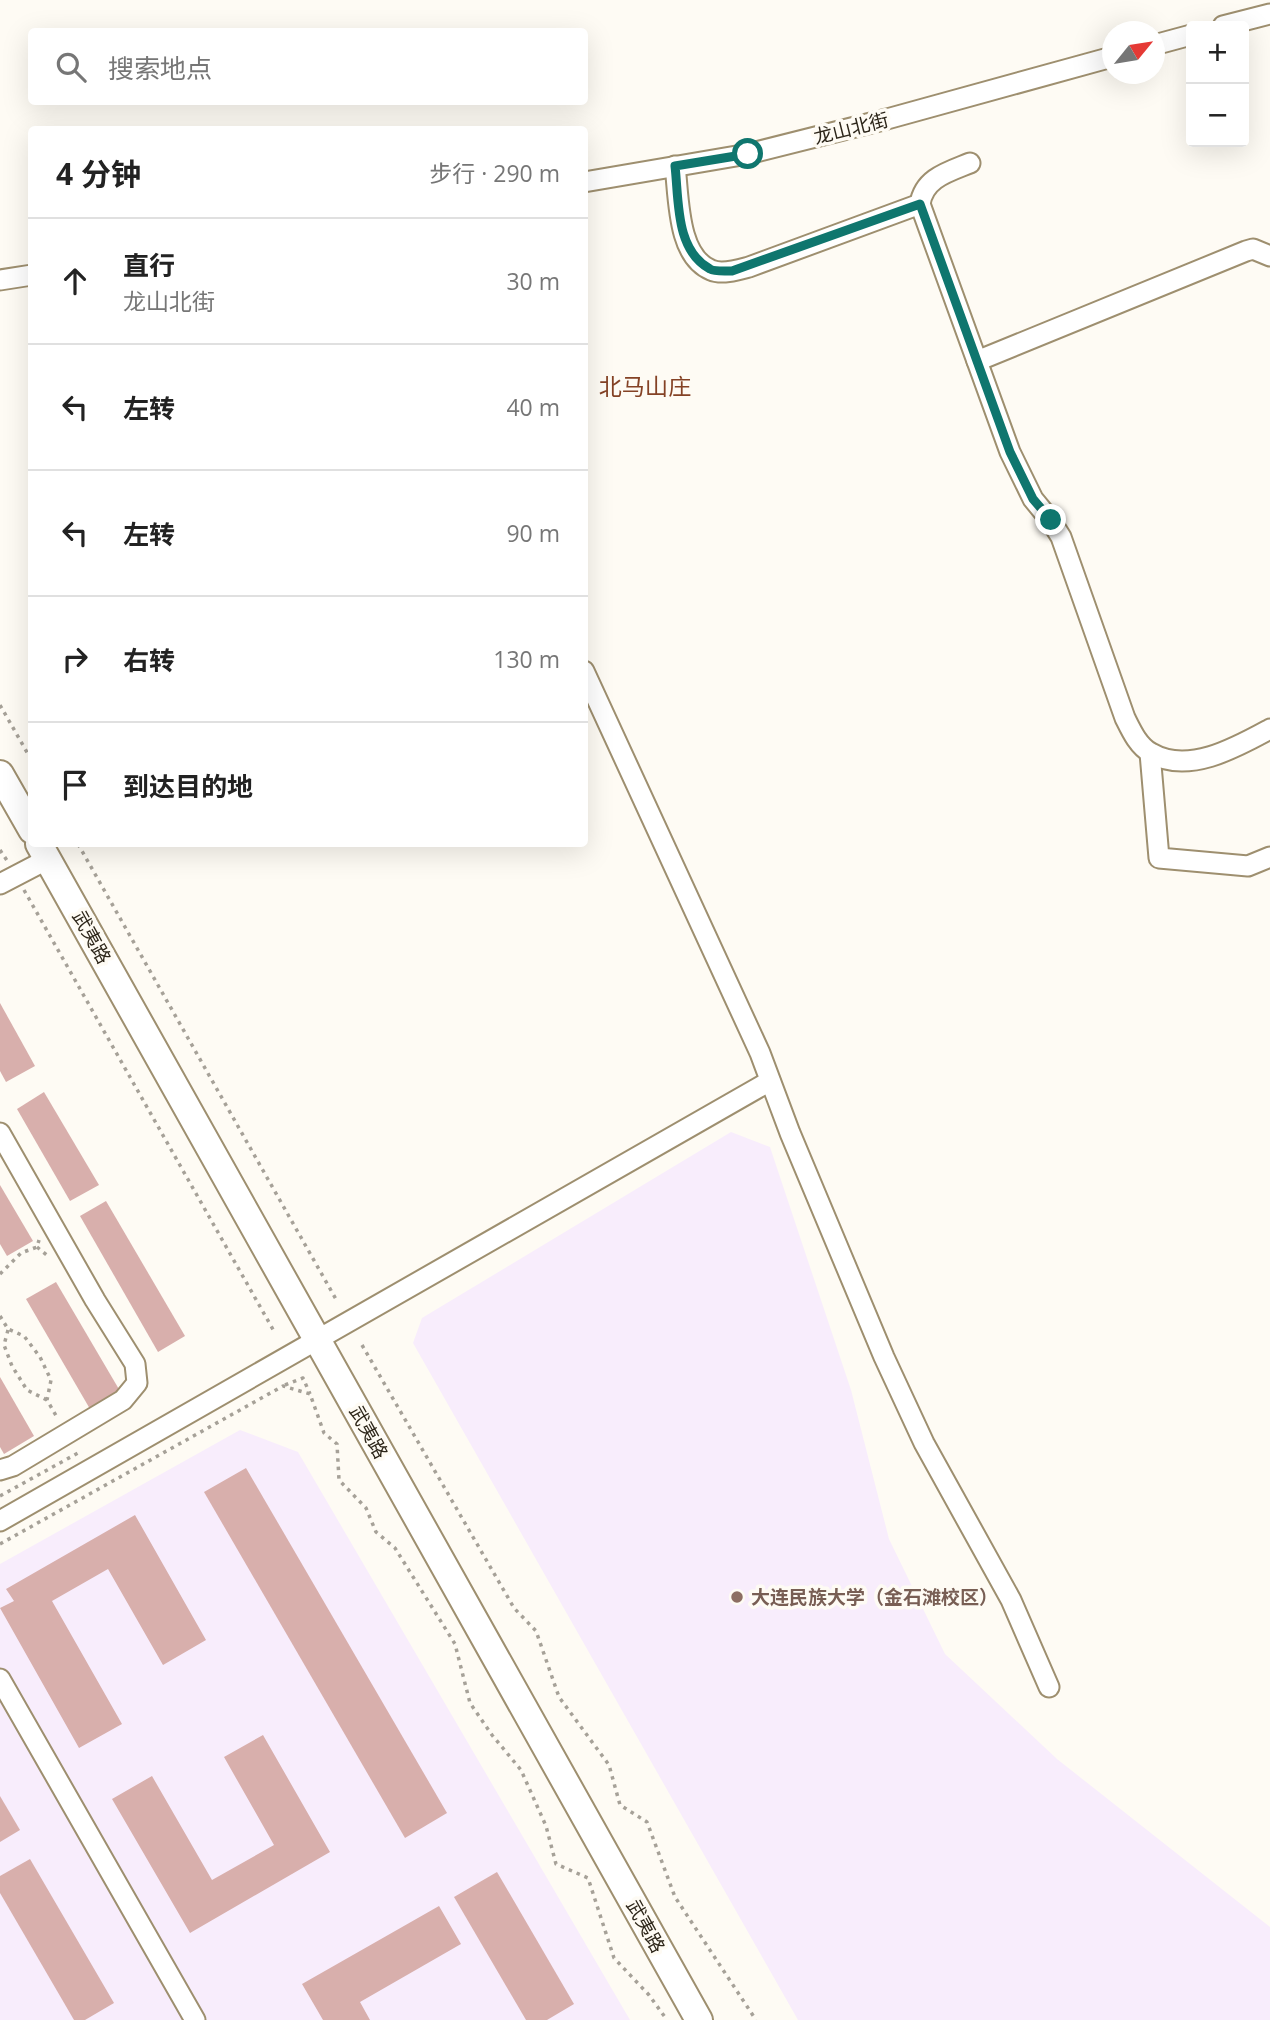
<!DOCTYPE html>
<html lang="zh">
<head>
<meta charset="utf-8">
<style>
  :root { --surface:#fff; --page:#f6f6f6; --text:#222; --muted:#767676; --line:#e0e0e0 }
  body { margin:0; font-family:"Open Sans","Noto Sans SC",sans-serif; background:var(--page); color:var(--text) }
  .controls { position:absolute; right:21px; top:21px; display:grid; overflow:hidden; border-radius:7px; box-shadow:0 7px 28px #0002 }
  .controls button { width:63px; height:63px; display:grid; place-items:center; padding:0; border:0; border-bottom:2px solid var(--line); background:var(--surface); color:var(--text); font:35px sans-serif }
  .compass { position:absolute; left:1102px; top:21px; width:63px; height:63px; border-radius:50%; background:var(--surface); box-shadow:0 7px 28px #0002; rotate:60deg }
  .stop { position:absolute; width:21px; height:21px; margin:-16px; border:5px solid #0f766e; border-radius:50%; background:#fff }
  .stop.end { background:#0f766e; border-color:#fff; box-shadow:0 2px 7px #0008 }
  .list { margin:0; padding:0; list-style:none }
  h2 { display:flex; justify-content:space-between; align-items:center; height:91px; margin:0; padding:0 28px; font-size:30px }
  h2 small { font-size:23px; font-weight:400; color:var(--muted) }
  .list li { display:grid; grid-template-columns:46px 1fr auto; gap:21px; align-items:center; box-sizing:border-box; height:126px; padding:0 28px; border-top:2px solid var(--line) }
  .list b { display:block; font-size:26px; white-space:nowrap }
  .list p { margin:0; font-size:23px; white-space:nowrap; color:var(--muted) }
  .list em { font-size:23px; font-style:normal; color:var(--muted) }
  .icon { flex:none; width:38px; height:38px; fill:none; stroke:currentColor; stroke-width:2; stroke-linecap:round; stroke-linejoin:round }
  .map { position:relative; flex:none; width:1270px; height:2020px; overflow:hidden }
  .search { position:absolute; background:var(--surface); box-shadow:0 7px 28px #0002; left:28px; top:28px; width:560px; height:77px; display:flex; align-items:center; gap:18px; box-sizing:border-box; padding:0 24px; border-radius:7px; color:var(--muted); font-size:26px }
  .panel { position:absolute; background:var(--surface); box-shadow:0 7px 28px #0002; left:28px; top:126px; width:560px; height:721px; border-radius:7px }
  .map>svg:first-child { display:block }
  .education { fill:#f8edfc }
  .building { fill:#d8afac }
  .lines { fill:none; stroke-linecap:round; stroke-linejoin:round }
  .minor-casing { stroke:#9e8f6f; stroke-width:23 }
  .secondary-casing { stroke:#9e8f6f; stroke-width:30 }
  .path { stroke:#a6a198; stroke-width:3.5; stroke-dasharray:3.5 5; stroke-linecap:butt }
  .minor { stroke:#fff; stroke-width:19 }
  .secondary { stroke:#fff; stroke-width:26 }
  .route { stroke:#0f766e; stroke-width:9 }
  .education-dot { fill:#8d6e63; stroke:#fefbf4; stroke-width:2.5 }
  .labels { text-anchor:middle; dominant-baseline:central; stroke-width:7; stroke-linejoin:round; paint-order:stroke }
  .street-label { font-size:19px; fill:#2d261a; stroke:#fefbf4 }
  .education-label { font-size:19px; font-weight:bold; fill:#785e54; stroke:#fefbf4; text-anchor:start }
  .quarter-label { font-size:23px; fill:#844225; stroke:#fefbf4 }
</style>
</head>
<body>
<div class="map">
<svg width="1270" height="2020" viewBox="0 0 1270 2020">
  <rect width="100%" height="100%" fill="#fefbf4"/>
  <!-- education -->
  <g class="education">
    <polygon points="731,1132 770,1147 851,1390 889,1539 945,1654 1057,1759 1270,1927 1270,2020 798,2020 413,1343 422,1318"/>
    <polygon points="240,1430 298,1452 630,2020 0,2020 0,1564"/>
  </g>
  <!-- building -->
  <g class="building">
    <polygon points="0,1003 35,1066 6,1082 0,1071"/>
    <polygon points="44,1092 99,1185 70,1201 17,1109"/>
    <polygon points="0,1185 33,1241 7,1256 0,1244"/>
    <polygon points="106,1201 185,1336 158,1352 80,1216"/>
    <polygon points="56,1282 120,1391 90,1409 26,1299"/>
    <polygon points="0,1377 34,1436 4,1454 0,1447"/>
    <polygon points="246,1468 447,1813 405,1838 204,1492"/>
    <polygon points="135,1515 206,1640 163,1665 108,1569 52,1601 122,1724 79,1748 0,1608 14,1601 6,1589"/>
    <polygon points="263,1735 330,1852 190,1933 112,1799 152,1776 212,1880 274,1845 224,1757"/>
    <polygon points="0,1796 20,1830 0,1842"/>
    <polygon points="30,1859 114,2003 85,2020 74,2020 0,1893 0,1876"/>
    <polygon points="497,1872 574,2004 547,2020 526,2020 454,1897"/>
    <polygon points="439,1906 461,1944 360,2002 370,2020 323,2020 302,1984"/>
  </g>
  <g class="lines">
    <defs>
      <g id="minor">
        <polyline points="1223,26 1270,14"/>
        <polyline points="1154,45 1191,35"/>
        <path d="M970,163C948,172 924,178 920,204L1010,452L1033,499L1051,521L1061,537L1125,718C1131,730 1138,746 1151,753C1188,775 1237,747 1270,729"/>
        <path d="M675,166C679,197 677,256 711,270C722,275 738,270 749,267L920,204"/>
        <polyline points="584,182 748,154 887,119 1112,57"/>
        <polyline points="0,280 32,275"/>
        <polyline points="977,361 1246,251 1253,249 1270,256"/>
        <polyline points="584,671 760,1053 790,1133 884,1357 924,1443 1011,1600 1049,1687"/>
        <polyline points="1150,753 1159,858 1248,866 1270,857"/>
        <polyline points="0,884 48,859"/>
        <polyline points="0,1133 95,1300 135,1364 137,1383 123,1400 13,1466 0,1470"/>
        <polyline points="0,1521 770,1081"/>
        <polyline points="0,1679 195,2020"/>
      </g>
      <g id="secondary">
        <polyline points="0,774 32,830"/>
        <polyline points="39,844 699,2020"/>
      </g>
    </defs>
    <!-- minor casing -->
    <use href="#minor" class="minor-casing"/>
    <!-- secondary casing -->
    <use href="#secondary" class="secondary-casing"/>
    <!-- path -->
    <g class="path">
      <polyline points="0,705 32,761"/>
      <polyline points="78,844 337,1301"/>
      <polyline points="0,850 8,862"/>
      <polyline points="24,890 275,1333"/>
      <polyline points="37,1247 49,1257"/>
      <polyline points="0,1274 21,1253 37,1247 39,1240"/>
      <polyline points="0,1316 8,1329 24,1336 40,1357 51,1380 47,1400 58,1419"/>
      <polyline points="8,1330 4,1345 12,1366 27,1390 47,1400"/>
      <polyline points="362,1345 514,1608 536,1631 559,1697 609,1765 620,1805 647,1822 675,1897 756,2020"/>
      <polyline points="285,1385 303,1378 310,1394"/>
      <polyline points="0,1496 78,1453"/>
      <polyline points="0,1544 283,1386 310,1394 324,1433 337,1444 339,1480 366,1508 376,1532 395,1548 455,1644 470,1703 492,1735 521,1770 546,1826 556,1864 588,1878 614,1958 649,1995 667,2020"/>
    </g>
    <!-- minor -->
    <use href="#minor" class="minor"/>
    <!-- secondary -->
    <use href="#secondary" class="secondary"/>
  </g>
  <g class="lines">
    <!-- route -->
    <path class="route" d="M748,154L675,166C679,200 675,250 710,269C715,272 725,271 732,271L920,204L1010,452L1033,499L1051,520"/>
  </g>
  <!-- markers -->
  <circle class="education-dot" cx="737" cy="1597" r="7"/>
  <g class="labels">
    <!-- street labels -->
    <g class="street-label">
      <text transform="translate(851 128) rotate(-14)">龙山北街</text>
      <text transform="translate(92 937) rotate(61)">武夷路</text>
      <text transform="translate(369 1432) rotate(61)">武夷路</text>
      <text transform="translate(646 1926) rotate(61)">武夷路</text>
    </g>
    <!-- education labels -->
    <g class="education-label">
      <text x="751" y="1597">大连民族大学（金石滩校区）</text>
    </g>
    <!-- quarter labels -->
    <g class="quarter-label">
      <text x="645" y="386">北马山庄</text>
    </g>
  </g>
</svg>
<div class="controls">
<button>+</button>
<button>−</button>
</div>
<svg class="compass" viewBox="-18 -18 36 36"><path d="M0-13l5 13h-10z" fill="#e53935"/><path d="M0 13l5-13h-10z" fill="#767676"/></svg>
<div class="stop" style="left:748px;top:154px"></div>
<div class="stop end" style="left:1051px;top:520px"></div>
<div class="search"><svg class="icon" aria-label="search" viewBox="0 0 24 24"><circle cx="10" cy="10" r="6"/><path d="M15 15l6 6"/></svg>搜索地点</div>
<section class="panel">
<h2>4 分钟<small>步行 · 290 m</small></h2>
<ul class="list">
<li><svg class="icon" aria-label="ahead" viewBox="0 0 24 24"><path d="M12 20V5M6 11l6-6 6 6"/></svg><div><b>直行</b><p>龙山北街</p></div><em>30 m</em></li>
<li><svg class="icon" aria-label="left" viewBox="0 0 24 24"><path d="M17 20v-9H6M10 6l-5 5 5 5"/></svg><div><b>左转</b></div><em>40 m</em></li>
<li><svg class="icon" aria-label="left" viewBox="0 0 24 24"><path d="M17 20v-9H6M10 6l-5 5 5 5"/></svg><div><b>左转</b></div><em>90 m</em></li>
<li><svg class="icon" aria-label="right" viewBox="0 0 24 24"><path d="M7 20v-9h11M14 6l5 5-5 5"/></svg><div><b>右转</b></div><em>130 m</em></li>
<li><svg class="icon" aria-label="arrive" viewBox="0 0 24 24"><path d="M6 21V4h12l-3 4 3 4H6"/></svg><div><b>到达目的地</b></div></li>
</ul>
</section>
</div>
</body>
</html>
